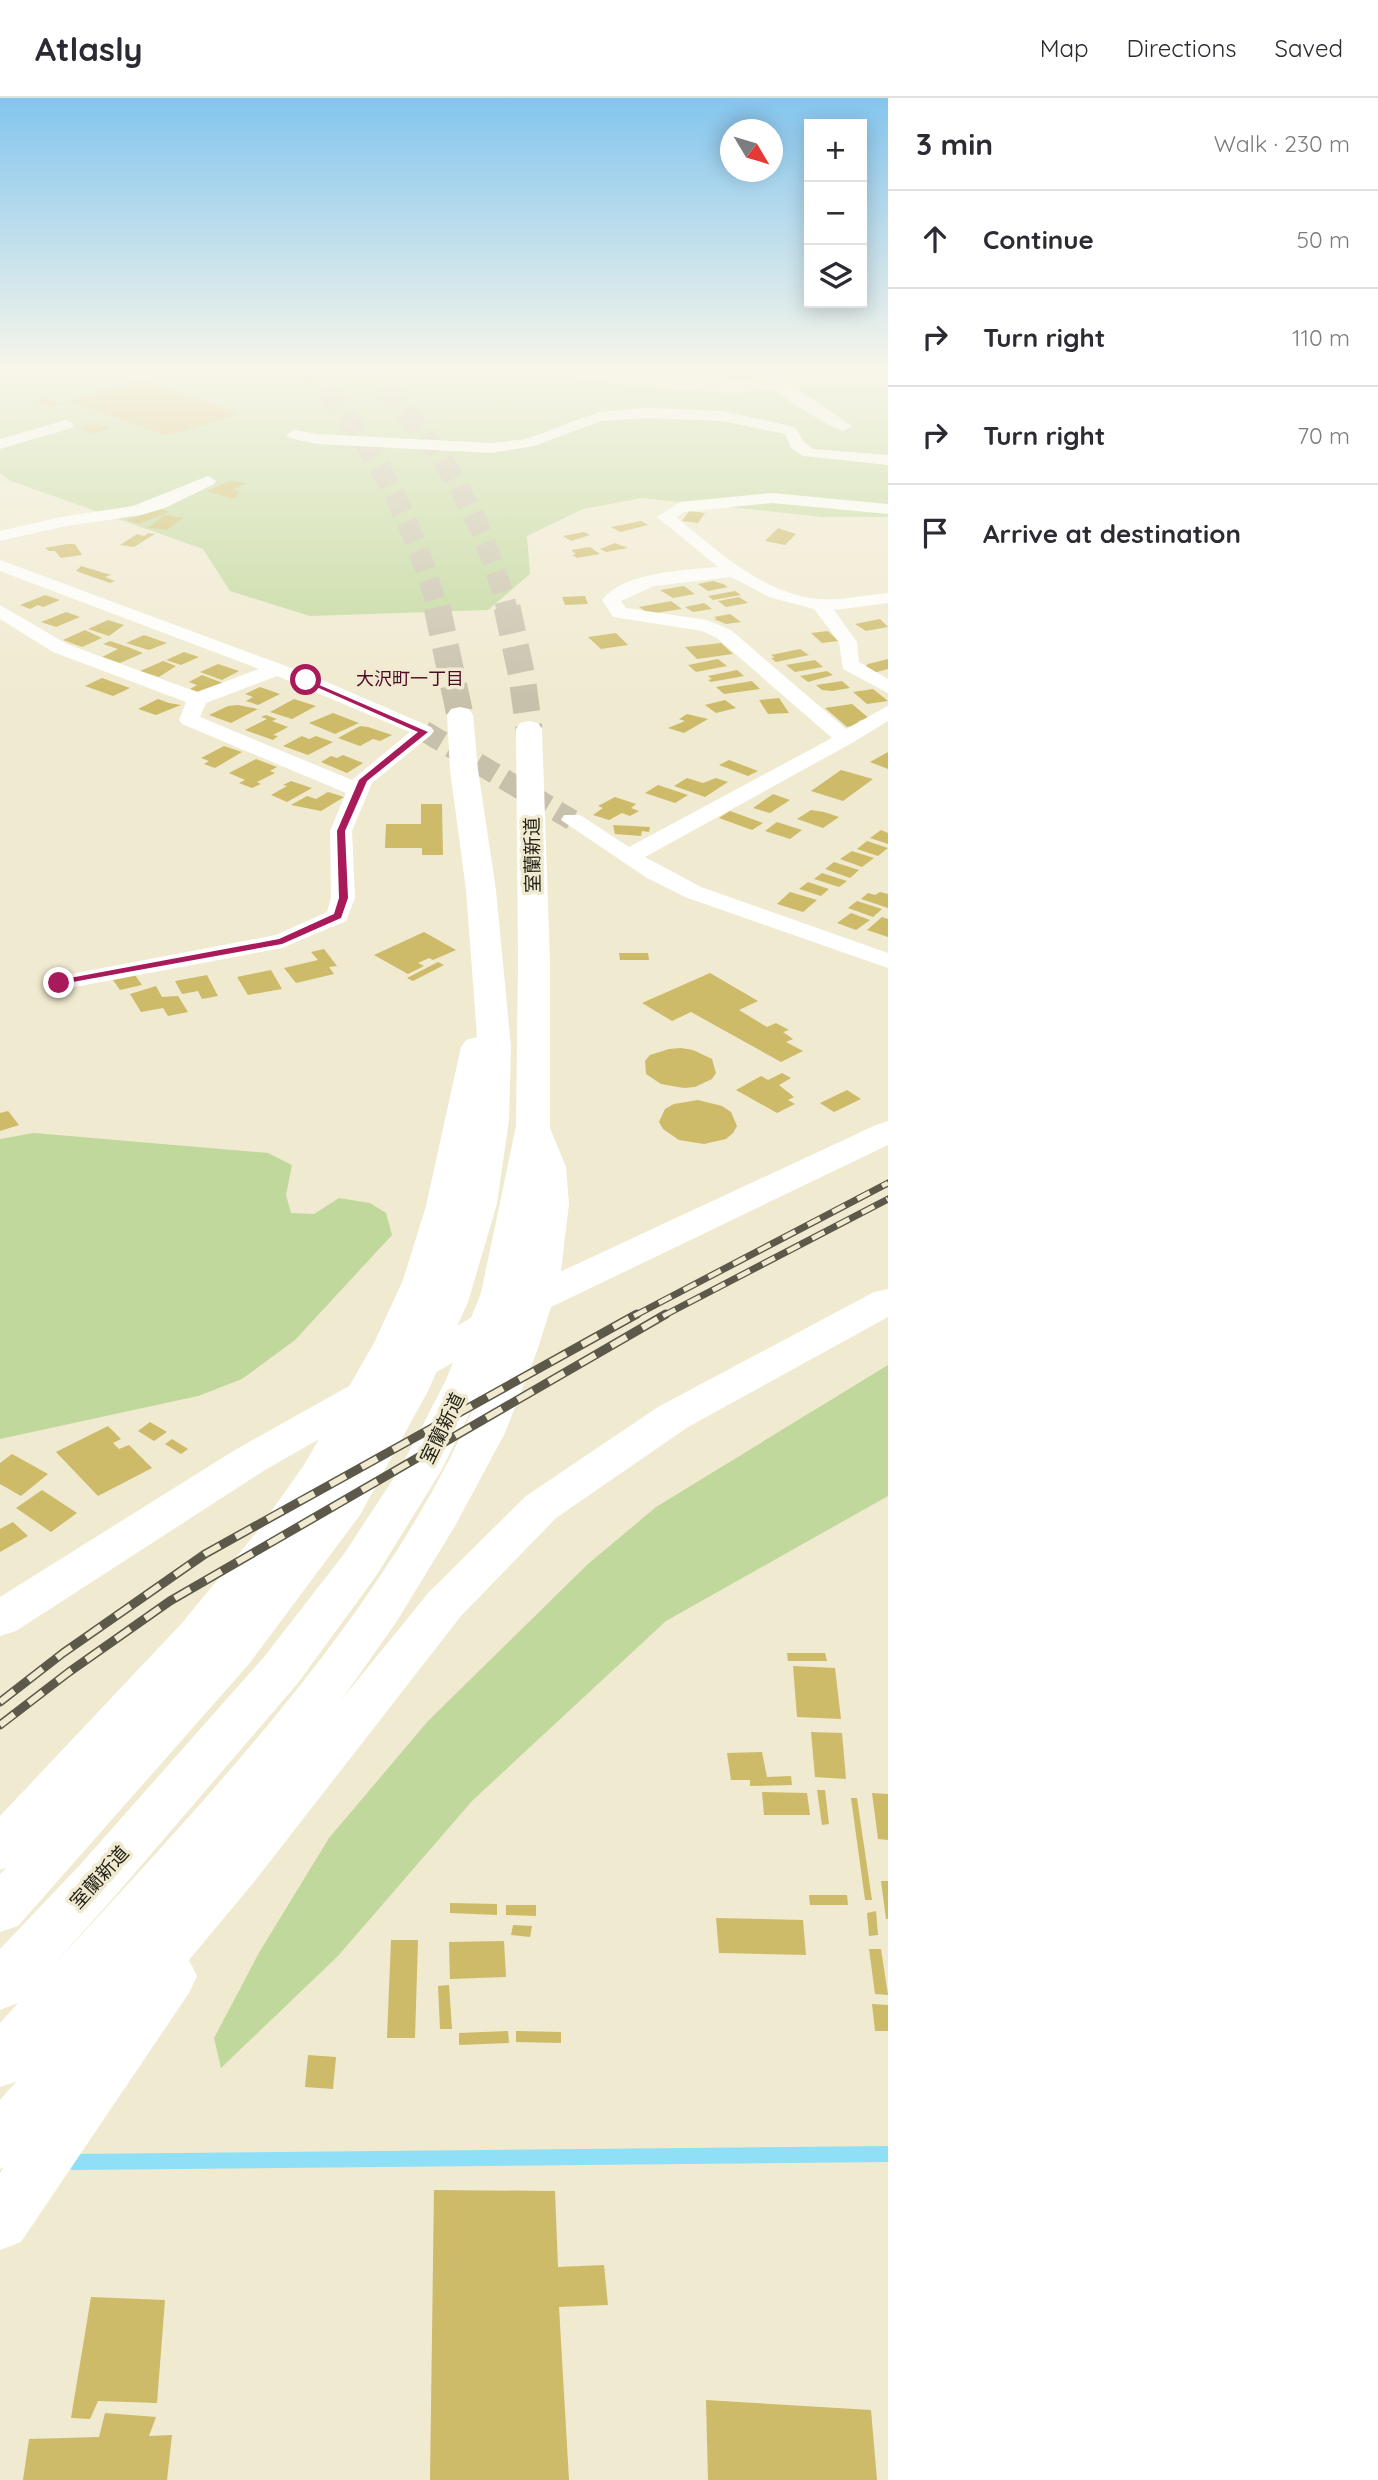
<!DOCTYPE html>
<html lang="en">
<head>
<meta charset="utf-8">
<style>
  :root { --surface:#fff; --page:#f7f7f7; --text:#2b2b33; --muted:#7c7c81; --line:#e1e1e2 }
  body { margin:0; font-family:Quicksand,"Noto Sans JP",sans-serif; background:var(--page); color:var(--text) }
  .controls { position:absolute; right:21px; top:21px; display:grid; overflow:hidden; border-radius:0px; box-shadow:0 4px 18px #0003 }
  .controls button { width:63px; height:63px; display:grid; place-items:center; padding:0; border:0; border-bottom:2px solid var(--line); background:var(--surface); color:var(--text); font:35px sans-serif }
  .compass { position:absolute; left:720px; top:21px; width:63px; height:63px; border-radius:50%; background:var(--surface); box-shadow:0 4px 18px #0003; rotate:128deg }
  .stop { position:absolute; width:21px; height:21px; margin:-16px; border:5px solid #a81a5a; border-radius:50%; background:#fff }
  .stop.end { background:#a81a5a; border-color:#fff; box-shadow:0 2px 7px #0008 }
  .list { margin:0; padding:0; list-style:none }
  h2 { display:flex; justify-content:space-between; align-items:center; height:91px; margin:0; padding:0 28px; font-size:30px }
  h2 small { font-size:23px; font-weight:400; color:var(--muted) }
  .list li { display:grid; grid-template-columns:46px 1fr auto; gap:21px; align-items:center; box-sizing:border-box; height:98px; padding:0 28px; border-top:2px solid var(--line) }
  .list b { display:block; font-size:26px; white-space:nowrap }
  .list em { font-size:23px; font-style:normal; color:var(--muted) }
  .icon { flex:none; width:38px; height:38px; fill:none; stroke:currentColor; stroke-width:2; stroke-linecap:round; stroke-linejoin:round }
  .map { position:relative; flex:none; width:888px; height:2382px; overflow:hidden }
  header { display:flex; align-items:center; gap:42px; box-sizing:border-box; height:98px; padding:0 35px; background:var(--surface); border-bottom:2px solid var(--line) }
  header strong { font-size:33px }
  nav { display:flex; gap:38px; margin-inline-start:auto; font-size:24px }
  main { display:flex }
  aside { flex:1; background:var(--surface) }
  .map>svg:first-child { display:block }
  .green { fill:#c1d89c }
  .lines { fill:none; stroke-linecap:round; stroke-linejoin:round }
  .stream { stroke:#8fdff6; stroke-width:16 }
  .building { fill:#cdbb69 }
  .street-tunnel { stroke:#c7c1ab; stroke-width:21; stroke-dasharray:21 10; stroke-linecap:butt }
  .highway-tunnel-far1 { stroke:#c7c1ab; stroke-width:21; stroke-dasharray:21 10; stroke-linecap:butt }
  .highway-tunnel { stroke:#c7c1ab; stroke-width:27; stroke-dasharray:27 13; stroke-linecap:butt }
  .street { fill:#fff; fill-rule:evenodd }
  .secondary { fill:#fff; fill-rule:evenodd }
  .highway { fill:#fff; fill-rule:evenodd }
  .rail-far1-casing { stroke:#5c594a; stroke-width:7 }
  .rail-casing { stroke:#5c594a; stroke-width:9 }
  .rail-far1 { stroke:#f0ead0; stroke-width:4.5; stroke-dasharray:14; stroke-linecap:butt }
  .rail { stroke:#f0ead0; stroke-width:6; stroke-dasharray:18; stroke-linecap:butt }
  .route { fill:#a81a5a }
  .labels { text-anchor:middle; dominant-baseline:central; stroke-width:7; stroke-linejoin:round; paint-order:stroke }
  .far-neighbourhood-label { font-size:18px; fill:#4e0b28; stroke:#f0ead0 }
  .street-label { font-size:19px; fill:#211f15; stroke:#f0ead0 }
</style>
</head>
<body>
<header>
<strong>Atlasly</strong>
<nav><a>Map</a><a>Directions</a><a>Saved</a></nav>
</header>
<main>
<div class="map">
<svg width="888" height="2382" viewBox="0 0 888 2382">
  <rect width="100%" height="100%" fill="#f0ead0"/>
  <!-- green -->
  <g class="green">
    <polygon points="0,269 563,269 567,279 658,290 731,295 826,287 888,289 888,419 823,419 642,400 583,411 527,438 530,476 488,512 310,518 230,493 203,451 11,383 0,375"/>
    <polygon points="34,1035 268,1055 292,1067 286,1097 291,1115 314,1116 339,1100 370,1105 386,1115 392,1137 295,1242 242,1281 198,1298 0,1341 0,1041"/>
    <polygon points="888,1267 888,1398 666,1523 472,1703 338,1858 221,1970 214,1940 260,1853 329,1740 428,1623 588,1466 656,1409"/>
  </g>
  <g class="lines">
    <!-- stream -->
    <polyline class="stream" points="74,2064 888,2056"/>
  </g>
  <!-- building -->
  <g class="building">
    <polygon points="749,275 756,280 731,283 722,276"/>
    <polygon points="143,282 240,316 167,338 69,303"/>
    <polygon points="45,300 62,306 49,309 33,304"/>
    <polygon points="95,325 109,330 95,336 78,331"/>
    <polygon points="229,383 247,385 234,391 240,395 235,397 239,398 232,401 207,393"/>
    <polygon points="161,411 169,414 139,426 127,422"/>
    <polygon points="689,413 705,415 698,425 682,423"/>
    <polygon points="164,417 183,420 167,432 148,430"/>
    <polygon points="641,423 648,427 620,434 611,429"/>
    <polygon points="778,430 796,436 785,447 765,443"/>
    <polygon points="584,434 590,437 571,443 563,438"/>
    <polygon points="148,435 155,436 134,449 120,447 137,436 144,438"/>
    <polygon points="615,445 628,450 606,454 600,451"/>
    <polygon points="67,446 75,446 82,457 61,460 55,453 49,453 45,450"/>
    <polygon points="590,449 600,456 577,460 572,457 576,456 571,452"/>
    <polygon points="81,468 111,477 105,479 115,483 110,485 76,473"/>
    <polygon points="713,483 723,486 728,489 708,493 698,486"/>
    <polygon points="684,488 695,496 673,500 660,492"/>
    <polygon points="735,493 741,497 713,502 708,498"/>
    <polygon points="45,497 60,502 43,509 38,507 30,511 20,507"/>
    <polygon points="585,498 588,506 565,507 562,499"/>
    <polygon points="739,499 748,505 726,509 718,503"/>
    <polygon points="671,503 682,511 649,516 639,509"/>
    <polygon points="704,505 712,511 693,514 685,509"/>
    <polygon points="66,514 80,519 56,529 41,524"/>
    <polygon points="730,516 741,524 726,526 714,521 717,521 714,519"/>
    <polygon points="880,521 888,529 866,533 855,526"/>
    <polygon points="108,522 124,527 109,538 88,531"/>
    <polygon points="85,532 102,540 82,549 63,542"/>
    <polygon points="828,533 838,543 822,545 811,535"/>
    <polygon points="616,535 628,547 601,551 588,539"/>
    <polygon points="144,537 167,545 149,552 126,545"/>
    <polygon points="110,543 128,549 143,555 120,565 102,559 118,551 103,546"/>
    <polygon points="721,545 733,556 697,561 685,549"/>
    <polygon points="800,551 809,557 776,564 771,560 775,560 771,557"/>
    <polygon points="184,554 199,559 181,567 166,562"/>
    <polygon points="718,561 727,568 696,574 688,567"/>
    <polygon points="888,561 888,571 873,575 865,569 868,566"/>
    <polygon points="815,562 823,569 795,574 786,567"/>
    <polygon points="163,563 176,568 159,579 140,573"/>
    <polygon points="218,566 239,573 222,582 200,574"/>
    <polygon points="737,572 744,578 711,584 708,582 712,581 708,578"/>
    <polygon points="827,573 833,577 808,584 800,578"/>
    <polygon points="202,577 223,585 199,594 190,591 197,587 189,584"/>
    <polygon points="102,580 130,590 113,598 85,588"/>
    <polygon points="752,583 760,591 724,596 716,589"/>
    <polygon points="842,583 850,590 832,593 822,592 816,587"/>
    <polygon points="260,589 280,596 258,607 246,603 253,599 245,596"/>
    <polygon points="873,591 888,603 867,606 853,594"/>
    <polygon points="779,600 789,615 768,616 759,602"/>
    <polygon points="158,601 169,605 181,607 156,617 138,611"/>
    <polygon points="294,601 316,608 292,621 270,614"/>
    <polygon points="725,602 736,610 716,615 705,607"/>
    <polygon points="852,606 870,621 858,623 862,626 847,629 825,610"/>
    <polygon points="238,607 258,611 231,625 209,617 228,608"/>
    <polygon points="333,615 359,625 335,636 309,625"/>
    <polygon points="687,616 708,621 684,635 668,630 685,623 679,621"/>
    <polygon points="266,617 277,621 272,623 288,629 273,637 278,638 273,642 245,632 267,621 261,619"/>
    <polygon points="360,628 368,629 392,637 380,643 373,641 360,648 338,640"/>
    <polygon points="302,638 309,641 316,638 333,644 308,657 283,648"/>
    <polygon points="224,648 242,654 215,670 204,666 209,663 201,660"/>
    <polygon points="888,654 888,671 870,664"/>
    <polygon points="343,657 363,665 347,675 321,664 331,658 337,660"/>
    <polygon points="256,661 277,669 270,673 275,675 257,684 261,686 252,690 239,685 245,682 229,675"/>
    <polygon points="729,662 758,673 748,678 719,667"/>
    <polygon points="841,672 873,681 843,703 811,693"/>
    <polygon points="687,680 703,685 716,680 728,684 705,699 674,688"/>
    <polygon points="291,683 312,690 287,704 271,697 287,688 283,687"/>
    <polygon points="658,687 688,697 675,705 645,695"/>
    <polygon points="328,694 344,699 321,713 291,707 307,698 316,701"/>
    <polygon points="773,696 790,702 770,715 753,710"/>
    <polygon points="615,699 636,706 631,710 639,713 630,718 622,715 609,722 593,717 603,710 598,708"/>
    <polygon points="421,706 442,706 443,757 422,757 422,750 385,750 386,726 421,726"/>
    <polygon points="811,712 824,714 839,719 823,730 797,721"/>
    <polygon points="730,713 763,725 752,732 719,720"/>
    <polygon points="777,724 802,732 790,741 765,733"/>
    <polygon points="613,727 650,729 649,734 642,733 641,738 615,736"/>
    <polygon points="881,732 888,735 888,746 870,740"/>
    <polygon points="867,743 888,750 878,758 857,751"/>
    <polygon points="852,753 874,760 862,769 840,761"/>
    <polygon points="834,764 859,772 850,780 825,771"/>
    <polygon points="822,775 847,783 839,789 814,781"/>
    <polygon points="808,784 829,791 821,798 799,791"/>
    <polygon points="790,794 817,802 803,814 777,806"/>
    <polygon points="880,794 888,796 888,810 861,801 868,795 875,797"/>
    <polygon points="857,803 882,811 873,819 848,810"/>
    <polygon points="851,815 870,822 856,832 837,825"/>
    <polygon points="882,819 888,821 888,839 867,832"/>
    <polygon points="424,834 456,852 433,862 429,860 418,865 424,868 408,876 374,857"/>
    <polygon points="324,851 337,868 329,869 334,876 296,885 284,870 318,862 311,854"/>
    <polygon points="619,855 648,855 649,862 620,862"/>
    <polygon points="438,864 444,867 413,883 407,880"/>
    <polygon points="271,872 282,891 248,897 237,879"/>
    <polygon points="710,875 758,903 739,912 767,929 776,925 789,932 783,934 793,941 786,944 803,953 781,964 691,914 672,923 642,905"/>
    <polygon points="135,877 142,887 120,892 113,882"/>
    <polygon points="207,877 218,898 202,901 198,893 182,896 175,883"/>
    <polygon points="156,888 162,899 178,898 188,914 168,918 163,910 141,914 130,896"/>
    <polygon points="681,950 693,952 712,961 716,975 712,981 695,989 684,990 661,986 646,976 645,963 650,957 669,951"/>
    <polygon points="782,975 791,980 779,987 794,999 788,1002 795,1006 777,1015 736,992 761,978 768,982"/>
    <polygon points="847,992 861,1001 834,1014 820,1005"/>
    <polygon points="698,1002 722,1008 731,1014 737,1028 733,1035 726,1041 704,1046 679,1042 663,1031 659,1024 665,1011 674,1006"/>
    <polygon points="8,1013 19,1027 0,1033 0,1015"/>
    <polygon points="150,1324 167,1334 154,1343 138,1333"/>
    <polygon points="108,1328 121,1341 113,1345 119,1351 129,1347 152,1370 98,1398 56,1354"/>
    <polygon points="172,1341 188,1351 181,1356 165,1346"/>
    <polygon points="12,1356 48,1376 21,1398 0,1386 0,1365"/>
    <polygon points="42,1392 77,1415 51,1434 16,1410"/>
    <polygon points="13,1424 28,1438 0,1454 0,1431"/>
    <polygon points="787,1555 825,1555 827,1563 788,1563"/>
    <polygon points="793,1568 835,1570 841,1621 797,1619"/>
    <polygon points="811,1634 842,1635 846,1681 815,1679"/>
    <polygon points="762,1654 767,1679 791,1678 792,1687 750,1688 750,1682 731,1682 727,1655"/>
    <polygon points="817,1692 825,1692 829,1726 822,1727"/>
    <polygon points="762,1694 807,1695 810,1717 764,1717"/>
    <polygon points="872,1695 888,1696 888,1742 878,1741"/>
    <polygon points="851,1700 857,1700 872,1802 865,1802"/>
    <polygon points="881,1783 888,1783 888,1821 886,1821"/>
    <polygon points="809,1797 847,1797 848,1807 810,1807"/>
    <polygon points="450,1805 497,1806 497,1817 450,1815"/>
    <polygon points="506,1807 536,1807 536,1818 506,1817"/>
    <polygon points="876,1813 878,1837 869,1838 867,1815"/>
    <polygon points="716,1820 803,1822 806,1857 719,1855"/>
    <polygon points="513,1827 532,1828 530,1839 511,1837"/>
    <polygon points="391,1842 418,1842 415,1940 387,1940"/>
    <polygon points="504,1843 506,1879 450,1881 449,1844"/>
    <polygon points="869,1851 881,1851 888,1897 875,1896"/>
    <polygon points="449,1887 452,1931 440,1931 438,1888"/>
    <polygon points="872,1906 888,1907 888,1933 875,1933"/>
    <polygon points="508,1933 509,1945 459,1947 459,1935"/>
    <polygon points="516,1933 561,1934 561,1945 516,1944"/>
    <polygon points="308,1957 336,1959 333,1991 305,1989"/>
    <polygon points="434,2092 555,2093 558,2169 604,2167 608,2207 559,2209 569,2382 430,2382"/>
    <polygon points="91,2199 165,2202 157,2305 98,2303 90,2321 71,2320"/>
    <polygon points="706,2302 871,2312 877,2382 708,2382"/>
    <polygon points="105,2315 156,2319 149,2338 172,2337 167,2382 23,2382 29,2341 99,2339"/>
  </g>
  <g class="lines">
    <!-- street-tunnel -->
    <polyline class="street-tunnel" points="424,633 572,722"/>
    <!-- highway-tunnel-far1 -->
    <g class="highway-tunnel-far1">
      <path d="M305,269C374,344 409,414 438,511"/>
      <path d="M361,269C439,342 479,408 507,511"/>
    </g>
    <!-- highway-tunnel -->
    <g class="highway-tunnel">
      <polyline points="437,509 460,617"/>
      <polyline points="507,509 522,579 529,631"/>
    </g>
    <!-- street -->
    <g class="street">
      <path d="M748,269H765L852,328L844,333C822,327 763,286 748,269Z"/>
      <polygon points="647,310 722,313 791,328 796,330 804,344 813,351 888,357 888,367 803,358 791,350 785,336 722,323 647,320 601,323 534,348 492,355 318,346 289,340 286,337 294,332 318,336 492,345 526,341 599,314"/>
      <polygon points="66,322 71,324 74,327 71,330 0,351 0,341"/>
      <polygon points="208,378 216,383 214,386 165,410 141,417 61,429 0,443 0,433 61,419 133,408"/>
      <path d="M772,395L888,406V416L772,405L684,414L676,419C718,453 762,495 818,501C841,503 865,497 888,495V505L834,512L857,544L859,564L888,581V595L843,571L839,544L814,511L769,499L731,479L654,488L621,503L626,510L707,522L731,532L846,631L888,608V623L852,645L645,759L701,789L888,855V870L685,799L647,780L561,722L564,717H580L629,749L832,640L717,540L702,533L613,519L602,502C623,474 685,472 718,469L657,419L680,404Z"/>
      <path d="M0,462L313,578L431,629L434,633L431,637L372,685L352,733L355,800L346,823L282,850L59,892L50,890L47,885L50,880L276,837L327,814L331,800L330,733L346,695L182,626L179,622L186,604L53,554L0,521V507L67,546L197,594L259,571L0,473ZM277,578L410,634L352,682L200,619L206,605Z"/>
    </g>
    <!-- secondary -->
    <g class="secondary">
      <polygon points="888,1023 888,1047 547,1211 265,1372 16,1533 0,1538 0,1499 235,1352 519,1193 876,1027"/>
      <polygon points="888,1191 888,1219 688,1329 556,1420 461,1518 254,1784 189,1862 197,1878 189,1895 21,2144 0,2152 0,2075 4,2069 0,2071 0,2002 218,1754 429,1494 526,1398 658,1309 874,1194"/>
    </g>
    <!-- highway -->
    <g class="highway">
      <polygon points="460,609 469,611 473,617 478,672 496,792 511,949 509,1022 497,1106 468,1204 428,1293 360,1417 249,1566 18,1828 0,1834 0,1776 6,1770 0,1772 0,1718 182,1525 256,1435 304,1367 374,1245 403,1182 426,1108 461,949 466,942 477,939 466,792 450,672 447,617 451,611"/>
      <path d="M529,623L538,625L542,631L550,863V1030L566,1069L569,1106L560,1181L537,1253L505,1335L455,1428L397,1523L340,1604L214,1759L20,1982L0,1989V1925L18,1905L0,1912V1851L79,1768L264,1559L344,1456L401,1369L446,1282L481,1195L516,1028L518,863L516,631L520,625ZM481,1292C394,1508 202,1705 46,1875L115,1798L298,1585L376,1478L441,1373Z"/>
    </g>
    <defs>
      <g id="rail-far1">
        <polyline points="634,1218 888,1085"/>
        <polyline points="663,1218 888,1101"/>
      </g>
      <g id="rail">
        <polyline points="0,1604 63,1555 205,1456 637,1216"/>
        <polyline points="0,1627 69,1574 170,1503 666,1216"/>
      </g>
    </defs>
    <!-- rail-far1 casing -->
    <use href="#rail-far1" class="rail-far1-casing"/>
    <!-- rail casing -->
    <use href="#rail" class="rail-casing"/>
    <!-- rail-far1 -->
    <use href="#rail-far1" class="rail-far1"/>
    <!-- rail -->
    <use href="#rail" class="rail"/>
  </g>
  <!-- sky -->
  <linearGradient id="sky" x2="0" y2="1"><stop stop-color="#84c5ee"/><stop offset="0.45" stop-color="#f8f6ea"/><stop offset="1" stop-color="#f8f6ea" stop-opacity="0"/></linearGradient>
  <rect width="888" height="603" fill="url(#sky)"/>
  <!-- route -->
  <polygon class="route" points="303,580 428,634 367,683 345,733 348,800 341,820 282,846 56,887 56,883 59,882 279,841 334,816 339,800 337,733 359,682 418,634 303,583"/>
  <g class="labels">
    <!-- far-neighbourhood labels -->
    <g class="far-neighbourhood-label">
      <text x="410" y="580">大沢町一丁目</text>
    </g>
    <!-- street labels -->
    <g class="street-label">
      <text transform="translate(532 757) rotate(-91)">室蘭新道</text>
      <text transform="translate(442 1330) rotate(-64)">室蘭新道</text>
      <text transform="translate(99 1779) rotate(-48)">室蘭新道</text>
    </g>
  </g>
</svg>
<div class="controls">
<button>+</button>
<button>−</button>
<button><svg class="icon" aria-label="layers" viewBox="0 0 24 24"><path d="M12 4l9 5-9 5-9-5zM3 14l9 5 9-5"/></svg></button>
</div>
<svg class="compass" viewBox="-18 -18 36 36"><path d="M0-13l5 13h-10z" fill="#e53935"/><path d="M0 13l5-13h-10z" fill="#7c7c81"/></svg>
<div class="stop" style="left:306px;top:582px"></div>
<div class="stop end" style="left:59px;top:885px"></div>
</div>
<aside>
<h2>3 min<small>Walk · 230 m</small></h2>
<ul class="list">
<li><svg class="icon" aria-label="ahead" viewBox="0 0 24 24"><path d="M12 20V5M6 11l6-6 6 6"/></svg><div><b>Continue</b></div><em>50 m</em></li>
<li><svg class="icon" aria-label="right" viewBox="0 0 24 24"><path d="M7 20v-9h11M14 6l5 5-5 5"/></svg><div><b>Turn right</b></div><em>110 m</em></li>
<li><svg class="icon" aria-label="right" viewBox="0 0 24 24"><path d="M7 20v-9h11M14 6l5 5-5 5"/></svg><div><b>Turn right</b></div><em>70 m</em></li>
<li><svg class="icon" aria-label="arrive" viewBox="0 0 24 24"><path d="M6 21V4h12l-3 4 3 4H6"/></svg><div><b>Arrive at destination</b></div></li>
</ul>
</aside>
</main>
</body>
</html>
